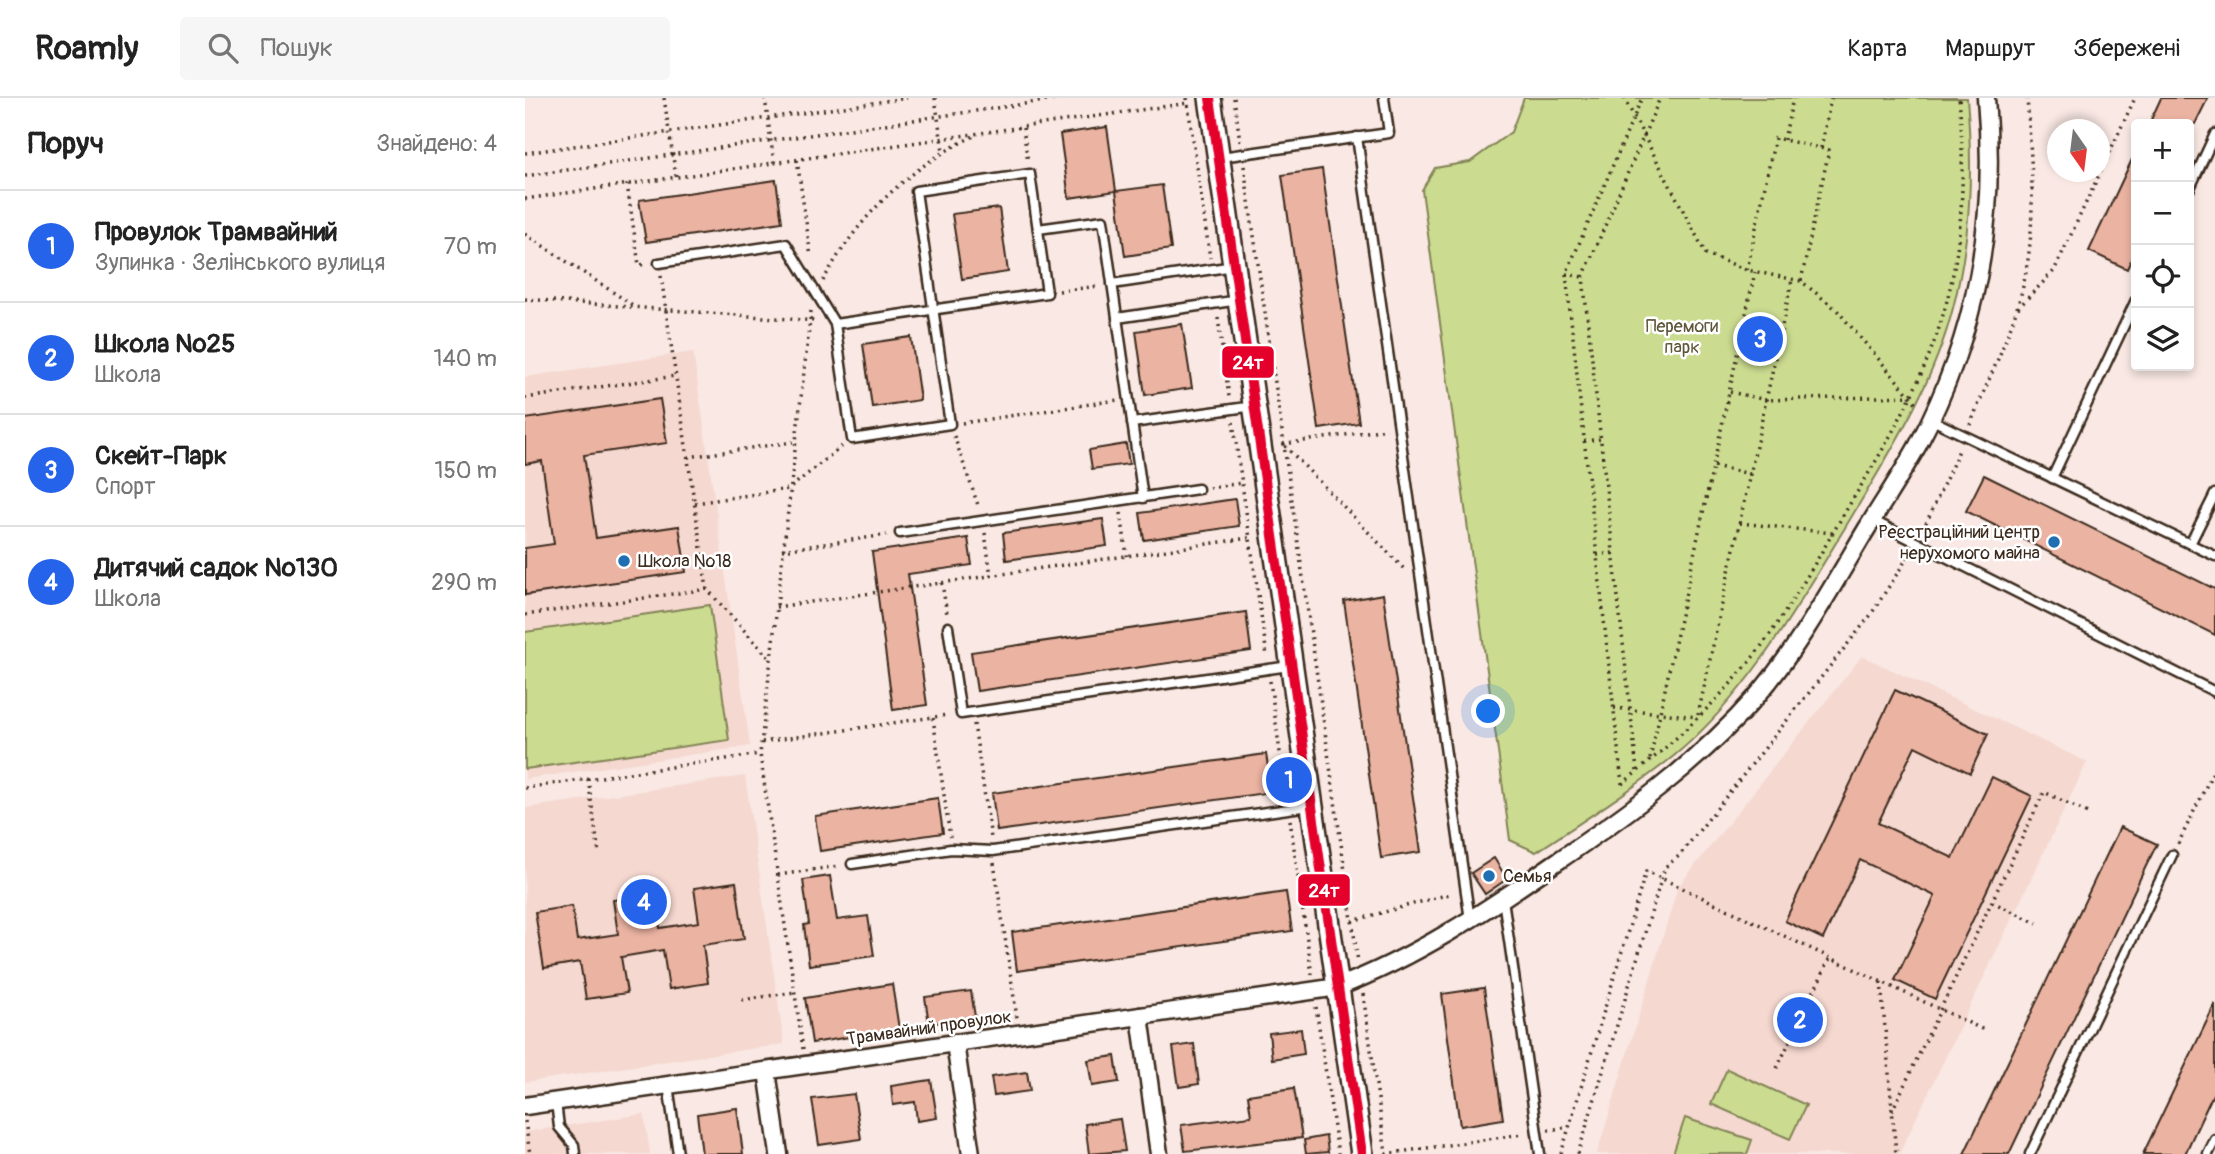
<!DOCTYPE html>
<html lang="uk">
<head>
<meta charset="utf-8">
<style>
  :root { --surface:#fff; --page:#f6f6f6; --text:#222; --muted:#767676; --line:#e0e0e0; --accent:#2563eb }
  body { margin:0; font-family:Pangolin,sans-serif; background:var(--page); color:var(--text) }
  .controls { position:absolute; right:21px; top:21px; display:grid; overflow:hidden; border-radius:7px; box-shadow:0 4px 10px #0003 }
  .controls button { width:63px; height:63px; display:grid; place-items:center; padding:0; border:0; border-bottom:2px solid var(--line); background:var(--surface); color:var(--text); font:35px sans-serif }
  .compass { position:absolute; left:1522px; top:21px; width:63px; height:63px; border-radius:50%; background:var(--surface); box-shadow:0 4px 10px #0003; rotate:166deg }
  .you { position:absolute; left:964px; top:614px; width:24px; height:24px; margin:-18px; border:5px solid #fff; border-radius:50%; background:#1a73e8; box-shadow:0 0 0 10px #1a73e833 }
  .badge { display:grid; place-items:center; width:46px; height:46px; border-radius:50%; background:var(--accent); color:#fff; font-size:23px; font-weight:700 }
  .pin { position:absolute; translate:-50% -50%; border:4px solid #fff; box-shadow:0 2px 7px #0006 }
  .list { margin:0; padding:0; list-style:none }
  h2 { display:flex; justify-content:space-between; align-items:center; height:91px; margin:0; padding:0 28px; font-size:30px }
  h2 small { font-size:23px; font-weight:400; color:var(--muted) }
  .list li { display:grid; grid-template-columns:46px 1fr auto; gap:21px; align-items:center; box-sizing:border-box; height:112px; padding:0 28px; border-top:2px solid var(--line) }
  .list b { display:block; font-size:26px; white-space:nowrap }
  .list p { margin:0; font-size:23px; white-space:nowrap; color:var(--muted) }
  .list em { font-size:23px; font-style:normal; color:var(--muted) }
  .icon { flex:none; width:38px; height:38px; fill:none; stroke:currentColor; stroke-width:2; stroke-linecap:round; stroke-linejoin:round }
  .map { position:relative; flex:none; width:1690px; height:1056px; overflow:hidden }
  header { display:flex; align-items:center; gap:42px; box-sizing:border-box; height:98px; padding:0 35px; background:var(--surface); border-bottom:2px solid var(--line) }
  header strong { font-size:33px }
  nav { display:flex; gap:38px; margin-inline-start:auto; font-size:24px }
  .search { width:490px; height:63px; background:var(--page); display:flex; align-items:center; gap:18px; box-sizing:border-box; padding:0 24px; border-radius:7px; color:var(--muted); font-size:26px }
  main { display:flex }
  aside { flex:1; background:var(--surface) }
  .map>svg:first-child { display:block }
  .built { fill:#f5d8d0 }
  .green { fill:#cbdc90; stroke:#838357; stroke-width:2 }
  .building { fill:#ebb3a2; stroke:#3b2a1e; stroke-width:2 }
  .lines { fill:none; stroke-linecap:round; stroke-linejoin:round }
  .service-casing { stroke:#3b2a1e; stroke-width:13 }
  .minor-casing { stroke:#3b2a1e; stroke-width:21 }
  .tertiary-casing { stroke:#3b2a1e; stroke-width:26 }
  .path { stroke:#3b2a1e; stroke-width:3.5; stroke-dasharray:2 5; stroke-linecap:butt }
  .service { stroke:#fff; stroke-width:8 }
  .minor { stroke:#fff; stroke-width:16 }
  .tertiary { stroke:#fff; stroke-width:21 }
  .bus-1-casing { stroke:#fff; stroke-width:16 }
  .bus-1 { stroke:#e4002b; stroke-width:10 }
  .poi-dot { fill:#1f6fb2; stroke:#fff; stroke-width:2.5 }
  .labels { text-anchor:middle; dominant-baseline:central; stroke-width:5; stroke-linejoin:round; paint-order:stroke }
  .park-label { font-size:18px; fill:#5f563a; stroke:#fff }
  .poi-label { font-size:18px; fill:#3b2a1e; stroke:#fff; text-anchor:start }
  .street-label { font-size:18px; fill:#3b2a1e; stroke:#fff }
  .line-badge { stroke:#fff; stroke-width:2.5 }
  .badge-label { font-size:19px; text-anchor:middle; font-weight:bold; fill:#fff }
</style>
</head>
<body>
<header>
<strong>Roamly</strong>
<div class="search"><svg class="icon" aria-label="search" viewBox="0 0 24 24"><circle cx="10" cy="10" r="6"/><path d="M15 15l6 6"/></svg>Пошук</div>
<nav><a>Карта</a><a>Маршрут</a><a>Збережені</a></nav>
</header>
<main>
<aside>
<h2>Поруч<small>Знайдено: 4</small></h2>
<ul class="list">
<li><span class="badge">1</span><div><b>Провулок Трамвайний</b><p>Зупинка · Зелінського вулиця</p></div><em>70 m</em></li>
<li><span class="badge">2</span><div><b>Школа №25</b><p>Школа</p></div><em>140 m</em></li>
<li><span class="badge">3</span><div><b>Скейт-Парк</b><p>Спорт</p></div><em>150 m</em></li>
<li><span class="badge">4</span><div><b>Дитячий садок №130</b><p>Школа</p></div><em>290 m</em></li>
</ul>
</aside>
<div class="map">
<svg width="1690" height="1056" viewBox="0 0 1690 1056">
  <rect width="100%" height="100%" fill="#f9e8e3"/>
  <filter id="ink" filterUnits="userSpaceOnUse"><feTurbulence type="fractalNoise" baseFrequency=".0143" numOctaves="2"/><feDisplacementMap in="SourceGraphic" scale="14" xChannelSelector="R" yChannelSelector="G"/><feConvolveMatrix kernelMatrix="1 2 1 2 8 2 1 2 1" color-interpolation-filters="sRGB"/></filter>
  <g filter="url(#ink)">
    <!-- built -->
    <g class="built">
      <polygon points="168,254 225,648 0,681 0,279"/>
      <polygon points="1337,558 1562,664 1374,1056 1072,1056 1153,789"/>
      <polygon points="220,678 259,946 0,984 0,710"/>
      <polygon points="119,1016 125,1056 0,1056 0,1034"/>
    </g>
    <!-- green -->
    <g class="green">
      <path d="M999,0H1442C1448,72 1446,140 1428,210C1408,289 1362,359 1321,428C1272,509 1224,595 1150,657C1107,692 1058,723 1011,754L985,742L897,92L910,70L945,64L986,34Z"/>
      <polygon points="185,507 204,642 0,671 0,534"/>
      <polygon points="1202,971 1281,1007 1265,1041 1186,1006"/>
      <polygon points="1160,1020 1227,1042 1222,1056 1148,1056"/>
    </g>
    <!-- building -->
    <g class="building">
      <polygon points="1636,0 1683,0 1670,26 1624,26"/>
      <polygon points="582,29 591,93 544,100 535,36"/>
      <polygon points="1611,53 1611,151 1602,171 1564,153"/>
      <polygon points="797,71 834,325 794,331 757,77"/>
      <polygon points="251,82 257,124 121,144 114,102"/>
      <polygon points="637,87 646,151 600,158 591,93"/>
      <polygon points="474,110 483,174 437,181 427,116"/>
      <polygon points="657,226 667,290 620,297 611,233"/>
      <polygon points="386,239 395,302 347,309 338,246"/>
      <polygon points="135,301 142,345 59,357 71,440 154,428 161,474 0,497 0,450 29,446 17,363 0,366 0,321"/>
      <polygon points="601,346 604,366 567,371 564,352"/>
      <polygon points="1459,377 1690,491 1690,537 1441,413"/>
      <polygon points="710,401 714,428 619,442 615,415"/>
      <polygon points="578,421 582,448 481,462 478,435"/>
      <polygon points="443,440 447,467 383,476 402,607 368,612 347,454"/>
      <polygon points="858,496 896,754 856,760 819,503"/>
      <polygon points="721,514 726,553 452,593 446,554"/>
      <polygon points="1370,592 1463,636 1445,675 1390,648 1353,725 1428,760 1467,679 1507,698 1410,901 1370,882 1410,798 1335,762 1298,841 1260,823"/>
      <polygon points="741,656 747,694 472,733 467,695"/>
      <polygon points="413,700 418,735 295,753 290,718"/>
      <polygon points="1595,729 1632,746 1622,766 1484,1056 1439,1056"/>
      <polygon points="969,760 982,781 960,796 946,775"/>
      <polygon points="305,778 312,822 343,818 349,858 284,867 279,827 284,826 278,782"/>
      <polygon points="211,784 219,841 178,847 183,885 144,891 138,852 96,859 102,895 61,901 55,864 19,870 10,814 47,808 52,842 93,836 88,802 130,796 135,830 174,824 169,790"/>
      <polygon points="761,794 767,833 492,873 487,834"/>
      <polygon points="367,886 374,931 287,945 280,900"/>
      <polygon points="959,890 978,1021 935,1028 917,896"/>
      <polygon points="446,893 450,919 404,926 400,899"/>
      <polygon points="1690,906 1690,992 1665,1045 1660,1056 1618,1056"/>
      <polygon points="776,931 779,956 747,961 744,935"/>
      <polygon points="669,946 674,986 654,989 648,949"/>
      <polygon points="590,958 594,984 567,988 563,962"/>
      <polygon points="502,974 505,993 469,998 466,979"/>
      <polygon points="406,982 412,1020 392,1023 390,1004 368,1007 366,988"/>
      <polygon points="769,990 777,1040 660,1053 656,1027 726,1018 723,997"/>
      <polygon points="329,996 336,1041 294,1047 287,1001"/>
      <polygon points="212,1010 218,1056 177,1056 172,1016"/>
      <polygon points="595,1021 600,1053 564,1056 560,1026"/>
      <polygon points="801,1038 803,1054 781,1056 779,1042"/>
    </g>
    <g class="lines">
      <defs>
        <g id="service">
          <polyline points="832,39 945,822"/>
          <polyline points="696,59 864,35 859,0"/>
          <polyline points="1664,92 1690,36"/>
          <polyline points="513,131 578,122 618,400"/>
          <polyline points="134,165 261,146 310,226 327,341 425,326 391,93 505,76 522,195 310,226"/>
          <polyline points="587,186 709,168"/>
          <polyline points="592,220 714,202"/>
          <polyline points="1405,321 1690,458"/>
          <polyline points="607,325 729,308"/>
          <polyline points="1527,380 1611,202"/>
          <polyline points="1347,422 1690,594"/>
          <polyline points="375,435 673,391"/>
          <polyline points="1665,446 1690,396"/>
          <polyline points="423,529 436,616 764,568"/>
          <polyline points="327,766 426,751 468,753 784,708"/>
          <polyline points="978,801 1015,1056"/>
          <polyline points="143,987 153,1056"/>
          <polyline points="31,1004 34,1029 49,1047 50,1056"/>
          <polyline points="1505,1056 1647,757"/>
          <polyline points="1683,1056 1690,1042"/>
        </g>
        <g id="minor">
          <polyline points="615,918 634,1056"/>
          <polyline points="430,945 446,1056"/>
          <polyline points="242,973 254,1056"/>
          <path d="M0,1008L813,889C891,859 959,814 1027,767C1101,717 1172,666 1231,599C1274,549 1307,489 1341,432C1358,404 1377,376 1393,347C1452,235 1472,125 1461,0"/>
        </g>
        <polyline id="tertiary" points="685,0 837,1056"/>
      </defs>
      <!-- service casing -->
      <use href="#service" class="service-casing"/>
      <!-- minor casing -->
      <use href="#minor" class="minor-casing"/>
      <!-- tertiary casing -->
      <use href="#tertiary" class="tertiary-casing"/>
      <!-- path -->
      <g class="path">
        <polyline points="139,0 151,79"/>
        <polyline points="240,0 249,65"/>
        <polyline points="410,0 418,53"/>
        <polyline points="662,0 685,160"/>
        <polyline points="709,0 715,43"/>
        <polyline points="1099,0 1181,156 1222,172 1276,183 1311,211 1392,306"/>
        <polyline points="498,30 503,64"/>
        <polyline points="1259,42 1268,0"/>
        <polyline points="1296,50 1306,0"/>
        <polyline points="0,55 382,0"/>
        <polyline points="272,62 286,159"/>
        <polyline points="719,68 833,864"/>
        <polyline points="0,78 540,0"/>
        <polyline points="102,86 114,167 122,166"/>
        <polyline points="0,101 663,5"/>
        <polyline points="0,136 109,208"/>
        <polyline points="1222,172 1250,40 1304,52 1276,183"/>
        <polyline points="1041,176 1058,179"/>
        <polyline points="136,178 182,491 245,561"/>
        <path d="M298,183C334,117 385,68 453,36"/>
        <polyline points="534,193 575,188"/>
        <polyline points="0,201 291,223"/>
        <polyline points="1493,210 1529,173 1610,0"/>
        <polyline points="693,220 704,299"/>
        <polyline points="1205,294 1241,302 1386,298"/>
        <polyline points="0,300 150,278"/>
        <polyline points="708,324 742,558"/>
        <polyline points="437,325 593,302"/>
        <path d="M1445,327C1460,289 1479,251 1491,213C1514,144 1507,71 1502,0"/>
        <polyline points="429,338 454,410"/>
        <polyline points="1059,343 1076,341"/>
        <polyline points="758,346 862,331"/>
        <polyline points="760,348 881,473"/>
        <polyline points="163,359 268,344"/>
        <polyline points="1189,368 1225,376"/>
        <polyline points="684,390 717,385"/>
        <polyline points="170,405 264,391 317,348"/>
        <polyline points="596,415 602,458"/>
        <polyline points="1215,425 1308,435"/>
        <polyline points="1398,432 1435,350"/>
        <polyline points="460,435 466,478"/>
        <polyline points="257,452 362,437"/>
        <polyline points="1072,457 1088,455"/>
        <polyline points="417,485 422,516"/>
        <polyline points="251,509 724,440"/>
        <polyline points="0,517 182,491"/>
        <polyline points="745,583 761,697"/>
        <polyline points="1089,610 1172,619"/>
        <polyline points="1173,617 1267,182"/>
        <polyline points="408,620 425,739"/>
        <polyline points="449,626 466,740"/>
        <polyline points="237,644 423,617"/>
        <polyline points="1125,661 1230,174"/>
        <polyline points="1112,673 1058,179 1135,0"/>
        <polyline points="63,681 74,756"/>
        <path d="M1097,686C1137,654 1175,620 1209,582C1255,530 1288,468 1323,409C1362,346 1400,282 1420,210C1439,141 1440,71 1434,0"/>
        <polyline points="1097,686 1041,176 1117,0"/>
        <polyline points="0,690 235,656"/>
        <polyline points="765,722 787,877"/>
        <polyline points="1653,746 1690,670"/>
        <polyline points="469,765 492,920"/>
        <polyline points="253,777 314,768"/>
        <polyline points="1467,804 1512,825"/>
        <polyline points="827,823 928,795"/>
        <polyline points="1356,884 1371,1056"/>
        <polyline points="838,896 861,1056 998,1036"/>
        <polyline points="217,902 270,894"/>
        <polyline points="791,909 813,1056"/>
        <polyline points="278,951 235,656 286,213"/>
        <polyline points="1252,970 1305,860"/>
        <polyline points="1367,1013 1519,694 1565,716"/>
        <polyline points="0,1023 5,1056"/>
        <polyline points="1023,1032 1044,1029"/>
        <polyline points="1036,1056 1121,773 1461,933"/>
        <polyline points="1053,1056 1140,769 1154,758 1345,518 1386,454"/>
      </g>
      <!-- service -->
      <use href="#service" class="service"/>
      <!-- minor -->
      <use href="#minor" class="minor"/>
      <!-- tertiary -->
      <use href="#tertiary" class="tertiary"/>
      <defs>
        <polyline id="bus-1" points="685,0 837,1056"/>
      </defs>
      <!-- bus-1 casing -->
      <use href="#bus-1" class="bus-1-casing"/>
      <!-- bus-1 -->
      <use href="#bus-1" class="bus-1"/>
    </g>
  </g>
  <!-- markers -->
  <g class="poi-dot">
    <circle cx="1529" cy="444" r="7"/>
    <circle cx="99" cy="463" r="7"/>
    <circle cx="964" cy="778" r="7"/>
  </g>
  <g class="labels">
    <!-- park labels -->
    <g class="park-label">
      <text x="1157" y="228">Перемоги<tspan x="1157" dy="21">парк</tspan></text>
    </g>
    <!-- poi labels -->
    <g class="poi-label">
      <text x="1515" y="434" text-anchor="end">Реєстраційний центр<tspan x="1515" dy="21">нерухомого майна</tspan></text>
      <text x="113" y="463">Школа №18</text>
      <text x="978" y="778">Семья</text>
    </g>
    <!-- street labels -->
    <g class="street-label">
      <text transform="translate(404 930) rotate(-8)">Трамвайний провулок</text>
    </g>
  </g>
  <g class="line-badge">
    <rect x="696" y="247" width="54" height="34" rx="7" fill="#e4002b"/>
    <rect x="772" y="775" width="54" height="34" rx="7" fill="#e4002b"/>
  </g>
  <g class="badge-label">
    <text x="723" y="271">24т</text>
    <text x="799" y="799">24т</text>
  </g>
</svg>
<div class="controls">
<button>+</button>
<button>−</button>
<button><svg class="icon" aria-label="locate" viewBox="0 0 24 24"><circle cx="12" cy="12" r="6"/><path d="M12 2v4M12 18v4M2 12h4M18 12h4"/></svg></button>
<button><svg class="icon" aria-label="layers" viewBox="0 0 24 24"><path d="M12 4l9 5-9 5-9-5zM3 14l9 5 9-5"/></svg></button>
</div>
<svg class="compass" viewBox="-18 -18 36 36"><path d="M0-13l5 13h-10z" fill="#e53935"/><path d="M0 13l5-13h-10z" fill="#767676"/></svg>
<div class="you"></div>
<div class="pin badge" style="left:764px;top:682px">1</div>
<div class="pin badge" style="left:1275px;top:922px">2</div>
<div class="pin badge" style="left:1235px;top:241px">3</div>
<div class="pin badge" style="left:119px;top:804px">4</div>
</div>
</main>
</body>
</html>
